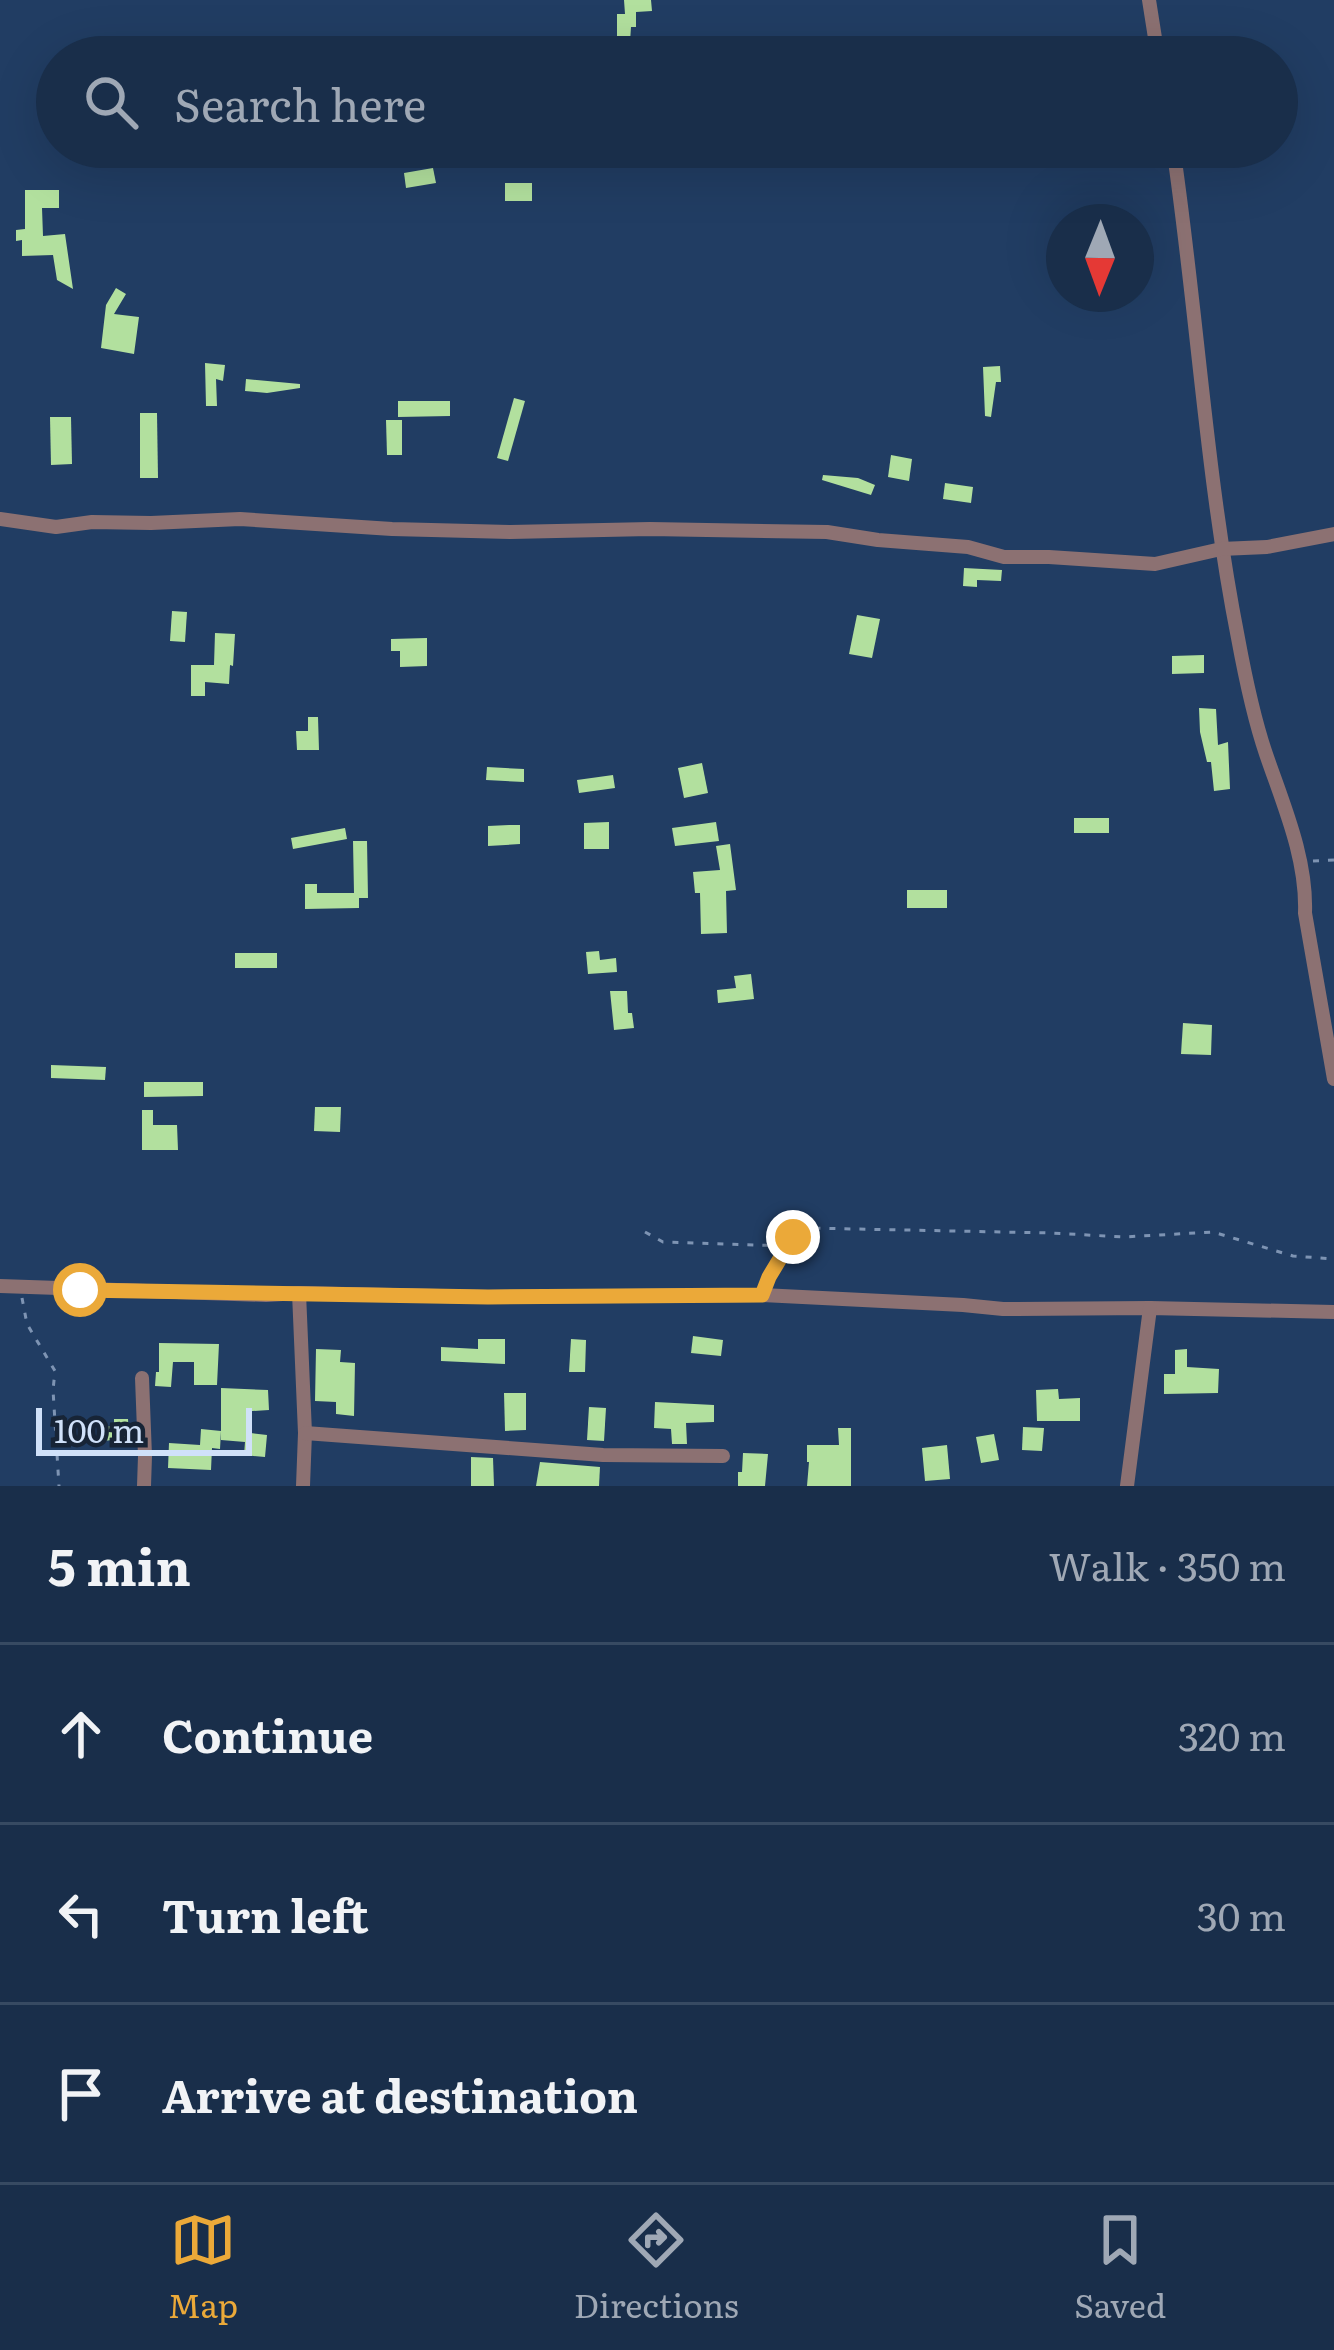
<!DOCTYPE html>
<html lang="en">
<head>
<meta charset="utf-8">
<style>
  :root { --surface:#192e4a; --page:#263a54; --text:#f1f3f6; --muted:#9fa8b5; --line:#374a62; --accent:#eba939 }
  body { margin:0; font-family:Literata,serif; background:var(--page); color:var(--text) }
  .compass { position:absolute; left:1046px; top:204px; width:108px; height:108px; border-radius:50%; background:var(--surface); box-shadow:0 12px 48px #0002; rotate:181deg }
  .scale { position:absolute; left:36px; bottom:30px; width:216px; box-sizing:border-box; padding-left:12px; border:6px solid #d0e1f9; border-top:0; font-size:33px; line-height:42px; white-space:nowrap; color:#d0e1f9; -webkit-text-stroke:9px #172436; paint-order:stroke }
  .stop { position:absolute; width:36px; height:36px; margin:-27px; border:9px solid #eba939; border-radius:50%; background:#fff }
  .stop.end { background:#eba939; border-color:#fff; box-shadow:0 3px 12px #0008 }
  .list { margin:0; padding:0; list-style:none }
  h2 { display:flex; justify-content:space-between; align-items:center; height:156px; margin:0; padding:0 48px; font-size:51px }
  h2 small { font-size:39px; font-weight:400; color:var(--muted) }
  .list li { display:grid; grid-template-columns:78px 1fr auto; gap:36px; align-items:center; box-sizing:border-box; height:180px; padding:0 48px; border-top:3px solid var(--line) }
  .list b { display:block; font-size:45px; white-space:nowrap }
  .list em { font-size:39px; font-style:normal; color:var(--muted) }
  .icon { flex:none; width:66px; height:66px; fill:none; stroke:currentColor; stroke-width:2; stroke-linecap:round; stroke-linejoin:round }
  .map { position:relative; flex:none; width:1334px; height:1486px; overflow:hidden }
  .search { position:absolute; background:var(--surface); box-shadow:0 12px 48px #0002; left:36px; right:36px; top:36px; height:132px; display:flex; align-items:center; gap:30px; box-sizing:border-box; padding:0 42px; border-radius:66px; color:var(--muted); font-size:45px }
  .sheet { height:696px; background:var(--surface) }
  nav { display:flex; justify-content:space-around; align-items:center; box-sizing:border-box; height:168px; border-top:3px solid var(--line); background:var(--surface); font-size:33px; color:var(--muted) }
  nav a { display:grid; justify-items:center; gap:6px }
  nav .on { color:var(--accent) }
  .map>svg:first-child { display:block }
  .building { fill:#b2e09e }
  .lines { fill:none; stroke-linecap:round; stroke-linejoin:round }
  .path { stroke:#7e94b3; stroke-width:3; stroke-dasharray:6 9; stroke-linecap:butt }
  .street { stroke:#8c7172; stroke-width:14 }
  .route { stroke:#eba939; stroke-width:15 }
</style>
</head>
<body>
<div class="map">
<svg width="1334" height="1486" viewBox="0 0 1334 1486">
  <rect width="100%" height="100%" fill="#213d63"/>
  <!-- building -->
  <g class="building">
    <polygon points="624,0 651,0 652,11 636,12 636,27 631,27 629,57 608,57 609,45 617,45 617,14 625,14"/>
    <polygon points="433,168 436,183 406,188 404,173"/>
    <rect x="505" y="183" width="27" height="18"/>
    <polygon points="25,190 59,190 59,208 42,208 43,236 65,234 73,289 57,280 53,255 22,256 22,240 16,241 16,230 25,229"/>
    <polygon points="116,288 126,294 114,314 139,317 134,354 101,348 106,305"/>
    <polygon points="205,363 225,365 223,381 216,379 217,406 206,406"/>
    <polygon points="1000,366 1001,382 996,382 991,417 985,416 983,367"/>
    <polygon points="246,379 300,384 300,388 267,393 245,391"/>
    <polygon points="514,398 525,401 508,461 497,458"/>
    <polygon points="398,401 450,401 450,416 398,417"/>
    <polygon points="140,413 157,413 158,478 140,478"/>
    <polygon points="50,417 71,417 72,464 51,465"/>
    <polygon points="386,420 402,420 402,455 387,455"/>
    <polygon points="891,455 912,459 909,481 888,477"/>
    <polygon points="823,475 858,478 875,485 871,495 822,480"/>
    <polygon points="945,483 973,487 971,503 943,499"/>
    <polygon points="964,568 1002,570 1001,581 977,580 977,587 963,586"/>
    <polygon points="172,611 187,612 185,642 170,641"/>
    <polygon points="857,615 880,619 872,658 849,654"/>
    <polygon points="215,633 235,634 233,666 230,665 229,684 205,682 205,696 191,696 191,665 214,665"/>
    <polygon points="427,638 427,666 400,667 400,651 391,651 391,639"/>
    <polygon points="1204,655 1204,673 1172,674 1172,656"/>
    <polygon points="1199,708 1216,709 1218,745 1228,742 1230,789 1214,791 1211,762 1207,762 1200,732"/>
    <polygon points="308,717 318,717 319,750 297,750 296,731 308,731"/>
    <polygon points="702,763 708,793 684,798 678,768"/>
    <polygon points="487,767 524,769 524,782 486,780"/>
    <polygon points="613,775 615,788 579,793 577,780"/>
    <rect x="1074" y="818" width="35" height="15"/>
    <polygon points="609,822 609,849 584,849 584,823"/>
    <polygon points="716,822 719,841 675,846 672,828"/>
    <polygon points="509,825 520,825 520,844 488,846 488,826"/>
    <polygon points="345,828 347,839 293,849 291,838"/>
    <polygon points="353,841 367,841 368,898 359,898 359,908 305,909 305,884 317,884 317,893 354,893"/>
    <polygon points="730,844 736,890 726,891 727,933 701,934 700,893 695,893 693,872 720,870 716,846"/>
    <rect x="907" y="890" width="40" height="18"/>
    <polygon points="599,951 600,960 616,958 617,972 588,974 586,952"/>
    <rect x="235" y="953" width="42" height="15"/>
    <polygon points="751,974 754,999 718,1003 717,990 736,988 734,976"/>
    <polygon points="610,991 627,991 628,1013 632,1013 634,1028 614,1030"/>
    <polygon points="1183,1023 1212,1025 1211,1055 1181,1054"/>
    <polygon points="51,1065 106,1067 105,1080 51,1078"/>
    <polygon points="144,1082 203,1082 203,1096 144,1097"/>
    <polygon points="315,1107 341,1107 340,1132 314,1131"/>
    <polygon points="142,1110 153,1110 153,1125 177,1125 178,1150 142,1150"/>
    <polygon points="693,1336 723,1340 721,1356 691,1353"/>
    <polygon points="478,1339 505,1339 505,1364 441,1361 441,1347 478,1349"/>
    <polygon points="571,1339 586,1340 585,1372 569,1372"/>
    <polygon points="159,1343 219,1344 217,1385 194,1385 194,1362 173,1362 171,1387 155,1386 156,1372 159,1372"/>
    <polygon points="316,1349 341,1350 340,1362 355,1363 354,1416 336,1414 336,1402 315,1401"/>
    <polygon points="1187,1349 1187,1367 1219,1369 1218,1393 1164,1394 1164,1374 1175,1374 1175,1350"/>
    <polygon points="221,1388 268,1390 269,1410 252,1411 251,1433 267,1435 265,1457 244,1455 245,1442 221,1440"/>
    <polygon points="1058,1389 1059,1399 1080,1398 1080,1421 1037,1421 1036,1390"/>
    <polygon points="504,1393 526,1393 526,1430 505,1431"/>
    <polygon points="655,1402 714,1405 714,1422 686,1423 687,1444 672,1444 671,1429 654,1428"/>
    <polygon points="589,1407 606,1408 604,1441 587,1440"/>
    <polygon points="114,1419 128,1419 129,1439 100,1441 99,1427 114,1426"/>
    <polygon points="1023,1427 1044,1428 1042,1451 1022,1450"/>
    <polygon points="838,1428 851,1428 851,1486 807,1486 809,1462 807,1462 807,1445 839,1445"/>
    <polygon points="201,1429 221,1431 220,1449 212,1448 211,1470 168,1468 169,1443 200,1445"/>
    <polygon points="994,1434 999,1460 981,1463 976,1437"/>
    <polygon points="947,1445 950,1479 925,1481 922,1448"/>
    <polygon points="743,1453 768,1454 765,1486 738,1486 738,1472 742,1472"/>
    <polygon points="471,1457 493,1458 494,1486 471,1486"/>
    <polygon points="540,1462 600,1467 599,1486 536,1486"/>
  </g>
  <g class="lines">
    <!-- path -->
    <g class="path">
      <polyline points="1313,861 1334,860"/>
      <polyline points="645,1232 663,1242 788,1246 793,1237 807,1228 1052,1233 1124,1237 1213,1232 1293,1256 1334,1259"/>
      <polyline points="767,1282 790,1244"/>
      <polyline points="22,1298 27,1324 55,1371 53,1390 59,1486"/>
    </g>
    <!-- street -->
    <g class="street">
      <polyline points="1149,0 1158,57"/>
      <path d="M1173,147C1197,310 1206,476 1238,638C1245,676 1253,716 1266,754C1283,804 1307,858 1305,913L1334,1079"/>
      <polyline points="0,519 56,527 92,522 151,523 240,519 392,529 510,532 650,529 827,532 878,540 968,547 1004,557 1049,557 1155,564 1221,549 1267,547 1334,534"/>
      <polyline points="0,1286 266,1295 299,1293 488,1297 762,1295 963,1305 1003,1309 1150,1308 1334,1312"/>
      <polyline points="299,1293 305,1433 303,1486"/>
      <polyline points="142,1378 145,1456 144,1486"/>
      <polyline points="305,1433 603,1455 723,1456"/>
      <polyline points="1127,1486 1150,1308"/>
    </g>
  </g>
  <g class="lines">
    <!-- route -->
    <polyline class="route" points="80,1290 488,1297 762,1295 769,1277 793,1237"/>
  </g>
</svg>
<svg class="compass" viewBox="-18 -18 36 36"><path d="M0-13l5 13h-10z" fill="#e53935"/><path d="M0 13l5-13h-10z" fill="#9fa8b5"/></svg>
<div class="scale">100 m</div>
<div class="stop" style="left:80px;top:1290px"></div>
<div class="stop end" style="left:793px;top:1237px"></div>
<div class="search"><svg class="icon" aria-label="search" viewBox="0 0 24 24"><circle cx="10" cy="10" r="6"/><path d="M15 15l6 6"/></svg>Search here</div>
</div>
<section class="sheet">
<h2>5 min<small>Walk · 350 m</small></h2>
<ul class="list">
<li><svg class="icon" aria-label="ahead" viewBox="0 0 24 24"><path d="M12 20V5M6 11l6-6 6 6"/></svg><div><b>Continue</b></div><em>320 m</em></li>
<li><svg class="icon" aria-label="left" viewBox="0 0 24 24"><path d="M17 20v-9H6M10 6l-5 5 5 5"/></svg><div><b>Turn left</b></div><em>30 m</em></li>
<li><svg class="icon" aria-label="arrive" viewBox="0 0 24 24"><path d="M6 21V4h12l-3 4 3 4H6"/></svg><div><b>Arrive at destination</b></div></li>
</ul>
</section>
<nav>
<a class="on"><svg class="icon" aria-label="map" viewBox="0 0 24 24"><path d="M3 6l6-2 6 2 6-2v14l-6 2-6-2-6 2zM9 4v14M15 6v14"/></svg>Map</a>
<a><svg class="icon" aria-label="directions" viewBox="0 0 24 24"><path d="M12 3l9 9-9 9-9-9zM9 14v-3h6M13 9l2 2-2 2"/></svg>Directions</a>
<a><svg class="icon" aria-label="saved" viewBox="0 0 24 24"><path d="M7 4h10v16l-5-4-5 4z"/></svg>Saved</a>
</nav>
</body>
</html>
